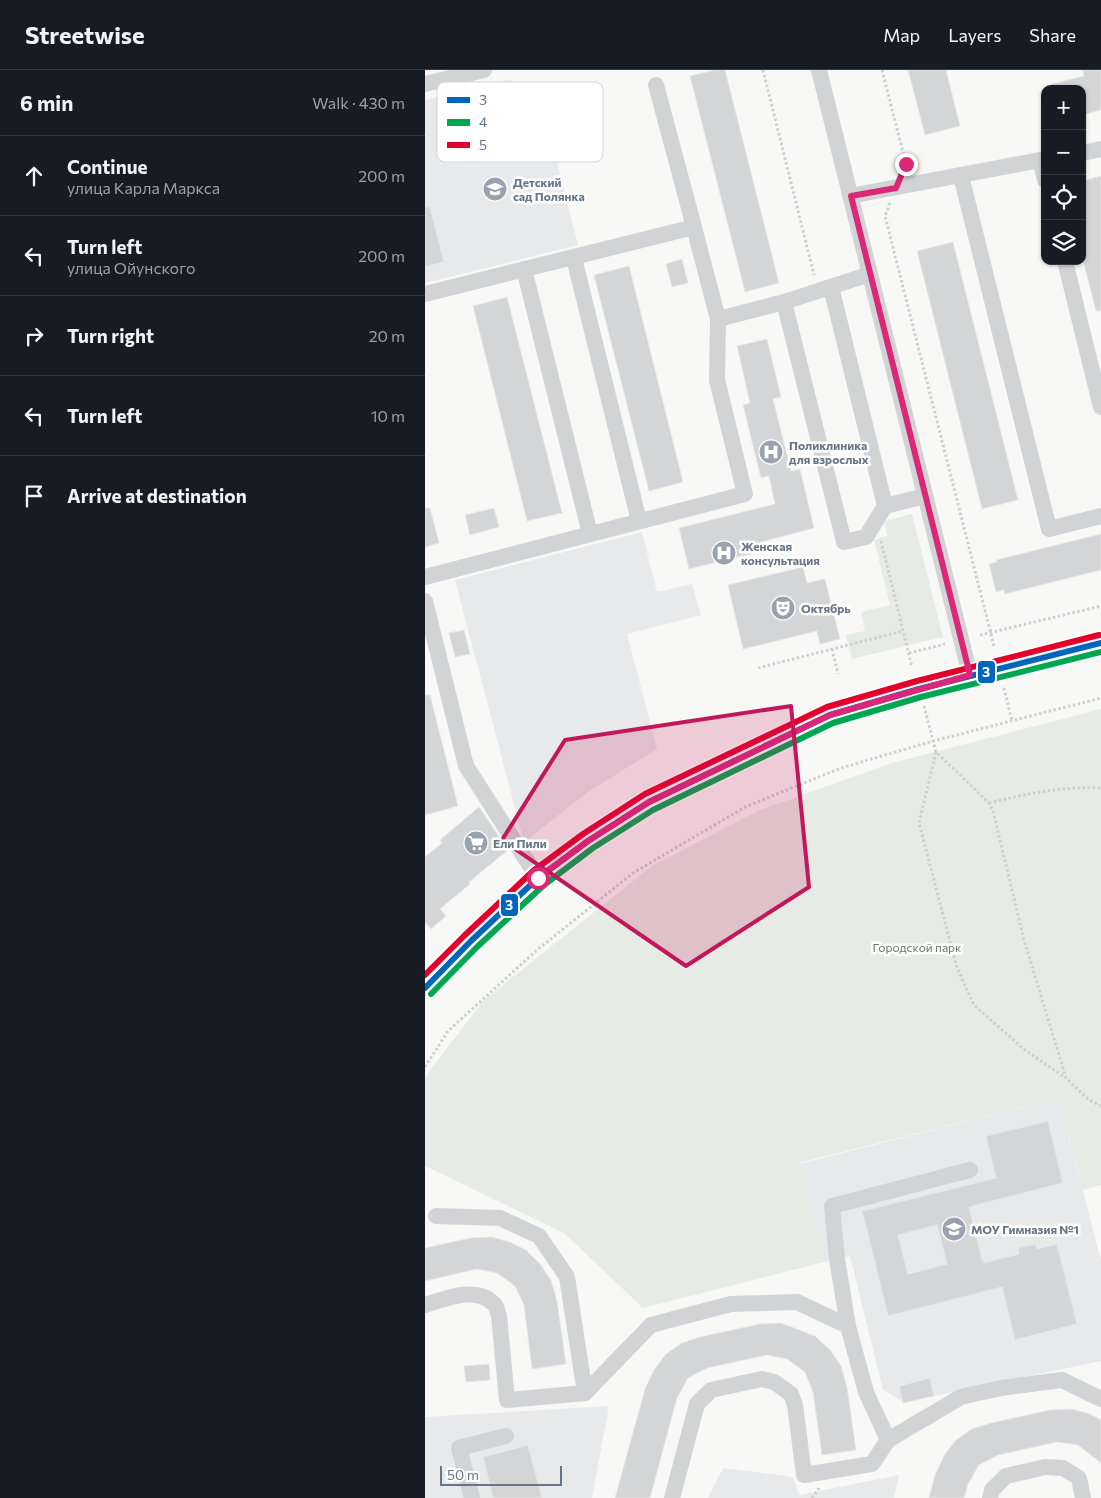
<!DOCTYPE html>
<html lang="en">
<head>
<meta charset="utf-8">
<style>
  :root { --surface:#171b24; --page:#20242c; --text:#f1f3f6; --muted:#9ea1a6; --line:#363941 }
  body { margin:0; font-family:Commissioner,sans-serif; background:var(--page); color:var(--text) }
  .controls { position:absolute; right:15px; top:15px; display:grid; overflow:hidden; border-radius:10px; box-shadow:0 1px 4px #0004 }
  .controls button { width:45px; height:45px; display:grid; place-items:center; padding:0; border:0; border-bottom:1px solid var(--line); background:var(--surface); color:var(--text); font:25px sans-serif }
  .scale { position:absolute; left:15px; bottom:12px; width:122px; box-sizing:border-box; padding-left:5px; border:2px solid #66758a; border-top:0; font-size:14px; line-height:18px; white-space:nowrap; color:#66758a; -webkit-text-stroke:4px #fff; paint-order:stroke }
  .stop { position:absolute; width:15px; height:15px; margin:-11px; border:4px solid #db2777; border-radius:50%; background:#fff }
  .stop.end { background:#db2777; border-color:#fff; box-shadow:0 1px 5px #0008 }
  .list { margin:0; padding:0; list-style:none }
  h2 { display:flex; justify-content:space-between; align-items:center; height:65px; margin:0; padding:0 20px; font-size:21px }
  h2 small { font-size:16px; font-weight:400; color:var(--muted) }
  .list li { display:grid; grid-template-columns:32px 1fr auto; gap:15px; align-items:center; box-sizing:border-box; height:80px; padding:0 20px; border-top:1px solid var(--line) }
  .list b { display:block; font-size:19px; white-space:nowrap }
  .list p { margin:0; font-size:16px; white-space:nowrap; color:var(--muted) }
  .list em { font-size:16px; font-style:normal; color:var(--muted) }
  .icon { flex:none; width:28px; height:28px; fill:none; stroke:currentColor; stroke-width:2; stroke-linecap:round; stroke-linejoin:round }
  .map { position:relative; flex:none; width:676px; height:1428px; overflow:hidden }
  header { display:flex; align-items:center; gap:30px; box-sizing:border-box; height:70px; padding:0 25px; background:var(--surface); border-bottom:1px solid var(--line) }
  header strong { font-size:24px }
  nav { display:flex; gap:28px; margin-inline-start:auto; font-size:18px }
  main { display:flex }
  aside { flex:1; background:var(--surface) }
  .map>svg:first-child { display:block }
  .built { fill:#e8e9ea }
  .green { fill:#e7ebe5 }
  .building { fill:#d4d5d6; stroke:#e8e8e7; fill-rule:evenodd }
  .lines { fill:none; stroke-linecap:round; stroke-linejoin:round }
  .path { stroke:#cecfd1; stroke-width:3; stroke-dasharray:2.5 2.5; stroke-linecap:butt }
  .minor { stroke:#d2d3d4; stroke-width:16 }
  .bus-1-casing { stroke:#fff; stroke-width:10 }
  .bus-2-casing { stroke:#fff; stroke-width:10 }
  .bus-3-casing { stroke:#fff; stroke-width:10 }
  .bus-1 { stroke:#0065bd; stroke-width:6 }
  .bus-2 { stroke:#00a651; stroke-width:6 }
  .bus-3 { stroke:#e4002b; stroke-width:6 }
  .route { stroke:#db2777; stroke-width:6 }
  .marked { fill:#c2185b; fill-opacity:0.2; stroke:#c2185b; stroke-width:4; stroke-linejoin:round }
  .labels { text-anchor:middle; dominant-baseline:central; stroke-width:5; stroke-linejoin:round; paint-order:stroke }
  .poi-label { font-size:12px; font-weight:bold; fill:#66758a; stroke:#fff; text-anchor:start }
  .park-label { font-size:12px; fill:#637a61; stroke:#fff }
  .key { fill:#fff; stroke:#d1d6dc; stroke-width:1 }
  .key-label { font-size:14px; fill:#66758a }
  .line-badge { stroke:#fff; stroke-width:2 }
  .badge-label { font-size:14px; text-anchor:middle; font-weight:bold; fill:#fff }
</style>
</head>
<body>
<header>
<strong>Streetwise</strong>
<nav><a>Map</a><a>Layers</a><a>Share</a></nav>
</header>
<main>
<aside>
<h2>6 min<small>Walk · 430 m</small></h2>
<ul class="list">
<li><svg class="icon" aria-label="ahead" viewBox="0 0 24 24"><path d="M12 20V5M6 11l6-6 6 6"/></svg><div><b>Continue</b><p>улица Карла Маркса</p></div><em>200 m</em></li>
<li><svg class="icon" aria-label="left" viewBox="0 0 24 24"><path d="M17 20v-9H6M10 6l-5 5 5 5"/></svg><div><b>Turn left</b><p>улица Ойунского</p></div><em>200 m</em></li>
<li><svg class="icon" aria-label="right" viewBox="0 0 24 24"><path d="M7 20v-9h11M14 6l5 5-5 5"/></svg><div><b>Turn right</b></div><em>20 m</em></li>
<li><svg class="icon" aria-label="left" viewBox="0 0 24 24"><path d="M17 20v-9H6M10 6l-5 5 5 5"/></svg><div><b>Turn left</b></div><em>10 m</em></li>
<li><svg class="icon" aria-label="arrive" viewBox="0 0 24 24"><path d="M6 21V4h12l-3 4 3 4H6"/></svg><div><b>Arrive at destination</b></div></li>
</ul>
</aside>
<div class="map">
<svg width="676" height="1428" viewBox="0 0 676 1428">
  <rect width="100%" height="100%" fill="#f8f8f7"/>
  <!-- built -->
  <g class="built">
    <polygon points="85,9 125,64 153,175 0,213 0,30"/>
    <polygon points="217,462 232,522 267,514 276,545 202,564 232,679 163,722 99,772 30,510"/>
    <polygon points="634,1028 676,1191 676,1291 509,1326 504,1308 474,1316 478,1332 458,1320 425,1186 399,1192 374,1094"/>
    <polygon points="184,1336 167,1428 0,1428 0,1347"/>
    <polygon points="298,1398 368,1407 374,1425 474,1405 469,1428 283,1428"/>
  </g>
  <!-- green -->
  <g class="green">
    <polygon points="487,444 518,567 427,589 421,565 440,561 436,542 465,535 449,470 462,466 459,451"/>
    <polygon points="676,639 676,1115 658,1120 634,1028 374,1093 399,1192 218,1238 139,1163 0,1096 0,1008 5,1000 59,930 227,796 333,741 467,693"/>
  </g>
  <!-- building -->
  <g class="building">
    <polygon points="290,0 300,0 354,213 320,222 265,6"/>
    <polygon points="483,0 521,0 535,56 500,65"/>
    <polygon points="658,0 676,0 676,40 657,45 657,19 627,19 627,14 659,6"/>
    <polygon points="676,106 676,241 671,241 657,186 657,111"/>
    <polygon points="0,137 5,137 19,192 0,197"/>
    <polygon points="528,172 593,430 557,439 492,181"/>
    <polygon points="257,189 263,213 247,217 241,194"/>
    <polygon points="204,196 258,412 224,421 169,205"/>
    <polygon points="82,227 137,443 102,451 48,236"/>
    <polygon points="342,269 356,327 348,329 366,401 375,399 389,458 336,472 338,481 264,499 254,458 350,434 344,406 336,408 318,335 325,333 312,276"/>
    <polygon points="0,438 5,438 14,473 0,477"/>
    <polygon points="69,438 74,457 45,465 40,445"/>
    <polygon points="676,464 676,500 580,524 579,520 571,522 564,494 572,492 571,490"/>
    <polygon points="378,497 382,513 400,509 415,569 395,574 392,561 318,579 303,515"/>
    <polygon points="39,560 45,584 30,587 24,563"/>
    <polygon points="0,625 5,625 33,736 0,745"/>
    <polygon points="54,737 83,780 44,812 45,814 15,839 21,846 6,859 0,852 0,787 17,773 15,770"/>
    <path d="M623,1051L638,1113L544,1137L558,1193L594,1184L593,1178L610,1174L612,1179L632,1174L652,1254L590,1270L577,1217L463,1246L437,1141L571,1108L561,1066ZM512,1155L522,1194L483,1204L473,1165Z"/>
    <polygon points="66,1167 85,1172 101,1180 115,1194 126,1210 132,1231 141,1294 107,1299 99,1235 90,1216 72,1203 52,1199 0,1211 0,1178 45,1168"/>
    <polygon points="356,1253 390,1266 405,1280 416,1296 422,1317 431,1380 397,1385 388,1322 380,1302 362,1289 342,1285 282,1298 263,1308 252,1328 225,1428 190,1428 220,1319 229,1300 241,1284 257,1273 275,1267 335,1254"/>
    <polygon points="64,1294 65,1310 41,1312 39,1296"/>
    <polygon points="505,1308 509,1326 478,1333 474,1316"/>
    <polygon points="646,1339 665,1344 676,1350 676,1393 653,1375 632,1372 573,1385 554,1395 543,1414 539,1428 504,1428 510,1405 519,1386 531,1370 547,1359 566,1353 625,1340"/>
    <polygon points="103,1375 117,1428 68,1428 58,1387"/>
  </g>
  <g class="lines">
    <!-- path -->
    <g class="path">
      <polyline points="338,0 389,205"/>
      <polyline points="457,0 481,94 478,100"/>
      <polyline points="465,133 460,146 569,576"/>
      <polyline points="456,471 487,597"/>
      <polyline points="555,565 676,536"/>
      <polyline points="407,579 413,604"/>
      <polyline points="484,583 520,574"/>
      <polyline points="333,598 478,561"/>
      <polyline points="579,618 587,651"/>
      <polyline points="499,636 511,682 564,733 568,741 599,870 641,1008 664,1030 676,1036"/>
      <polyline points="511,682 494,753 532,898 549,935 600,980 641,1008"/>
      <path d="M564,733C601,724 638,716 676,718"/>
      <polyline points="0,997 23,961 112,880 208,803 320,737 416,698 508,671 676,628"/>
      <polyline points="387,1428 394,1418"/>
    </g>
    <!-- minor -->
    <g class="minor">
      <polyline points="394,0 545,605"/>
      <polyline points="0,14 59,0"/>
      <polyline points="231,15 269,157"/>
      <polyline points="657,83 676,79"/>
      <polyline points="536,106 624,459 676,446"/>
      <polyline points="425,126 615,90 620,110"/>
      <polyline points="149,188 214,451"/>
      <polyline points="640,191 676,337"/>
      <polyline points="99,199 165,464"/>
      <polyline points="406,217 460,436 500,426"/>
      <polyline points="0,224 269,157 293,249 359,232 445,204"/>
      <polyline points="359,232 419,472 441,467 460,436"/>
      <polyline points="0,507 320,424 292,310 293,249"/>
      <polyline points="0,531 41,696 113,808"/>
      <polyline points="0,918 46,871 113,808 163,771 224,732 405,645 494,619 676,573"/>
      <path d="M0,1235C20,1229 52,1215 69,1234C72,1237 73,1242 74,1246L82,1330L160,1323L142,1207L114,1166L75,1148L11,1146"/>
      <polyline points="423,1256 412,1189 407,1136 545,1100"/>
      <polyline points="160,1323 226,1255 306,1234 372,1232 423,1256 441,1322 463,1370"/>
      <polyline points="47,1428 34,1378 81,1366"/>
      <polyline points="247,1428 272,1334 286,1320 337,1309 349,1312 366,1324 370,1335 379,1405 447,1394 463,1370 536,1327 576,1318 637,1310 676,1329"/>
      <polyline points="565,1428 567,1420 581,1406 620,1397 638,1398 654,1408 658,1428"/>
    </g>
    <defs>
      <polyline id="bus-1" points="0,918 46,871 113,808 163,771 224,732 405,645 494,619 676,573"/>
      <polyline id="bus-2" points="6,924 52,877 119,815 168,778 228,740 408,653 496,627 676,582"/>
      <polyline id="bus-3" points="0,905 40,865 108,801 158,764 220,724 402,637 492,611 674,565"/>
    </defs>
    <!-- bus-1 casing -->
    <use href="#bus-1" class="bus-1-casing"/>
    <!-- bus-2 casing -->
    <use href="#bus-2" class="bus-2-casing"/>
    <!-- bus-3 casing -->
    <use href="#bus-3" class="bus-3-casing"/>
    <!-- bus-1 -->
    <use href="#bus-1" class="bus-1"/>
    <!-- bus-2 -->
    <use href="#bus-2" class="bus-2"/>
    <!-- bus-3 -->
    <use href="#bus-3" class="bus-3"/>
  </g>
  <g class="lines">
    <!-- route -->
    <polyline class="route" points="113,808 163,771 224,732 405,645 545,605 426,126 471,118 481,94"/>
  </g>
  <!-- marked area -->
  <path class="marked" d="M366,636L384,817L261,896L77,770L140,670Z"/>
  <!-- icons -->
  <defs>
    <symbol id="school-disc" viewBox="-11 -11 22 22"><circle r="9.5" fill="#99a3b0" stroke="#fff"/><path d="M0-5L7-2L0 1L-7-2ZM-4 1L0 2.5L4 1V4Q0 6-4 4Z" fill="#fff"/></symbol>
    <symbol id="hospital-disc" viewBox="-11 -11 22 22"><circle r="9.5" fill="#99a3b0" stroke="#fff"/><path d="M-5-5h3v3.5h4V-5h3V5h-3V1.5h-4V5h-3Z" fill="#fff"/></symbol>
    <symbol id="theatre-disc" viewBox="-11 -11 22 22"><circle r="9.5" fill="#99a3b0" stroke="#fff"/><path d="M-5-5.5Q0-4 5-5.5V0Q5 5 0 6Q-5 5-5 0ZM-3.3-2.5H-1v1.5H-3.3ZM1-2.5H3.3v1.5H1ZM-2.8 1Q0 5.5 2.8 1Z" fill="#fff"/></symbol>
    <symbol id="supermarket-disc" viewBox="-11 -11 22 22"><circle r="9.5" fill="#99a3b0" stroke="#fff"/><path d="M-6-5.5h2.5l.6 2H6L4.5 2H-2.5L-4.4-4H-6ZM-1.5 3.2a1.3 1.3 0 1 0 .1 0ZM3 3.2a1.3 1.3 0 1 0 .1 0Z" fill="#fff"/></symbol>
  </defs>
  <g fill-rule="evenodd">
    <use href="#school-disc" x="56" y="105" width="28" height="28"/>
    <use href="#hospital-disc" x="332" y="368" width="28" height="28"/>
    <use href="#hospital-disc" x="285" y="469" width="28" height="28"/>
    <use href="#theatre-disc" x="344" y="524" width="28" height="28"/>
    <use href="#supermarket-disc" x="37" y="759" width="28" height="28"/>
    <use href="#school-disc" x="515" y="1145" width="28" height="28"/>
  </g>
  <g class="labels">
    <!-- poi labels -->
    <g class="poi-label">
      <text x="88" y="112">Детский<tspan x="88" dy="14">сад Полянка</tspan></text>
      <text x="364" y="375">Поликлиника<tspan x="364" dy="14">для взрослых</tspan></text>
      <text x="316" y="476">Женская<tspan x="316" dy="14">консультация</tspan></text>
      <text x="376" y="538">Октябрь</text>
      <text x="68" y="773">Ели Пили</text>
      <text x="546" y="1159">МОУ Гимназия №1</text>
    </g>
    <!-- park labels -->
    <g class="park-label">
      <text x="492" y="877">Городской парк</text>
    </g>
  </g>
  <!-- legend -->
  <rect x="12" y="12" width="166" height="80" rx="8" class="key"/>
  <rect x="22" y="27" width="23" height="6" fill="#0065bd"/>
  <rect x="22" y="49" width="23" height="7" fill="#00a651"/>
  <rect x="22" y="72" width="23" height="6" fill="#e4002b"/>
  <g class="key-label">
    <text x="54" y="35">3</text>
    <text x="54" y="57">4</text>
    <text x="54" y="80">5</text>
  </g>
  <g class="line-badge">
    <rect x="552" y="590" width="19" height="24" rx="5" fill="#0065bd"/>
    <rect x="75" y="823" width="19" height="24" rx="5" fill="#0065bd"/>
  </g>
  <g class="badge-label">
    <text x="561" y="607">3</text>
    <text x="84" y="840">3</text>
  </g>
</svg>
<div class="controls">
<button>+</button>
<button>−</button>
<button><svg class="icon" aria-label="locate" viewBox="0 0 24 24"><circle cx="12" cy="12" r="6"/><path d="M12 2v4M12 18v4M2 12h4M18 12h4"/></svg></button>
<button><svg class="icon" aria-label="layers" viewBox="0 0 24 24"><path d="M12 4l9 5-9 5-9-5zM3 14l9 5 9-5"/></svg></button>
</div>
<div class="scale">50 m</div>
<div class="stop" style="left:113px;top:808px"></div>
<div class="stop end" style="left:481px;top:94px"></div>
</div>
</main>
</body>
</html>
